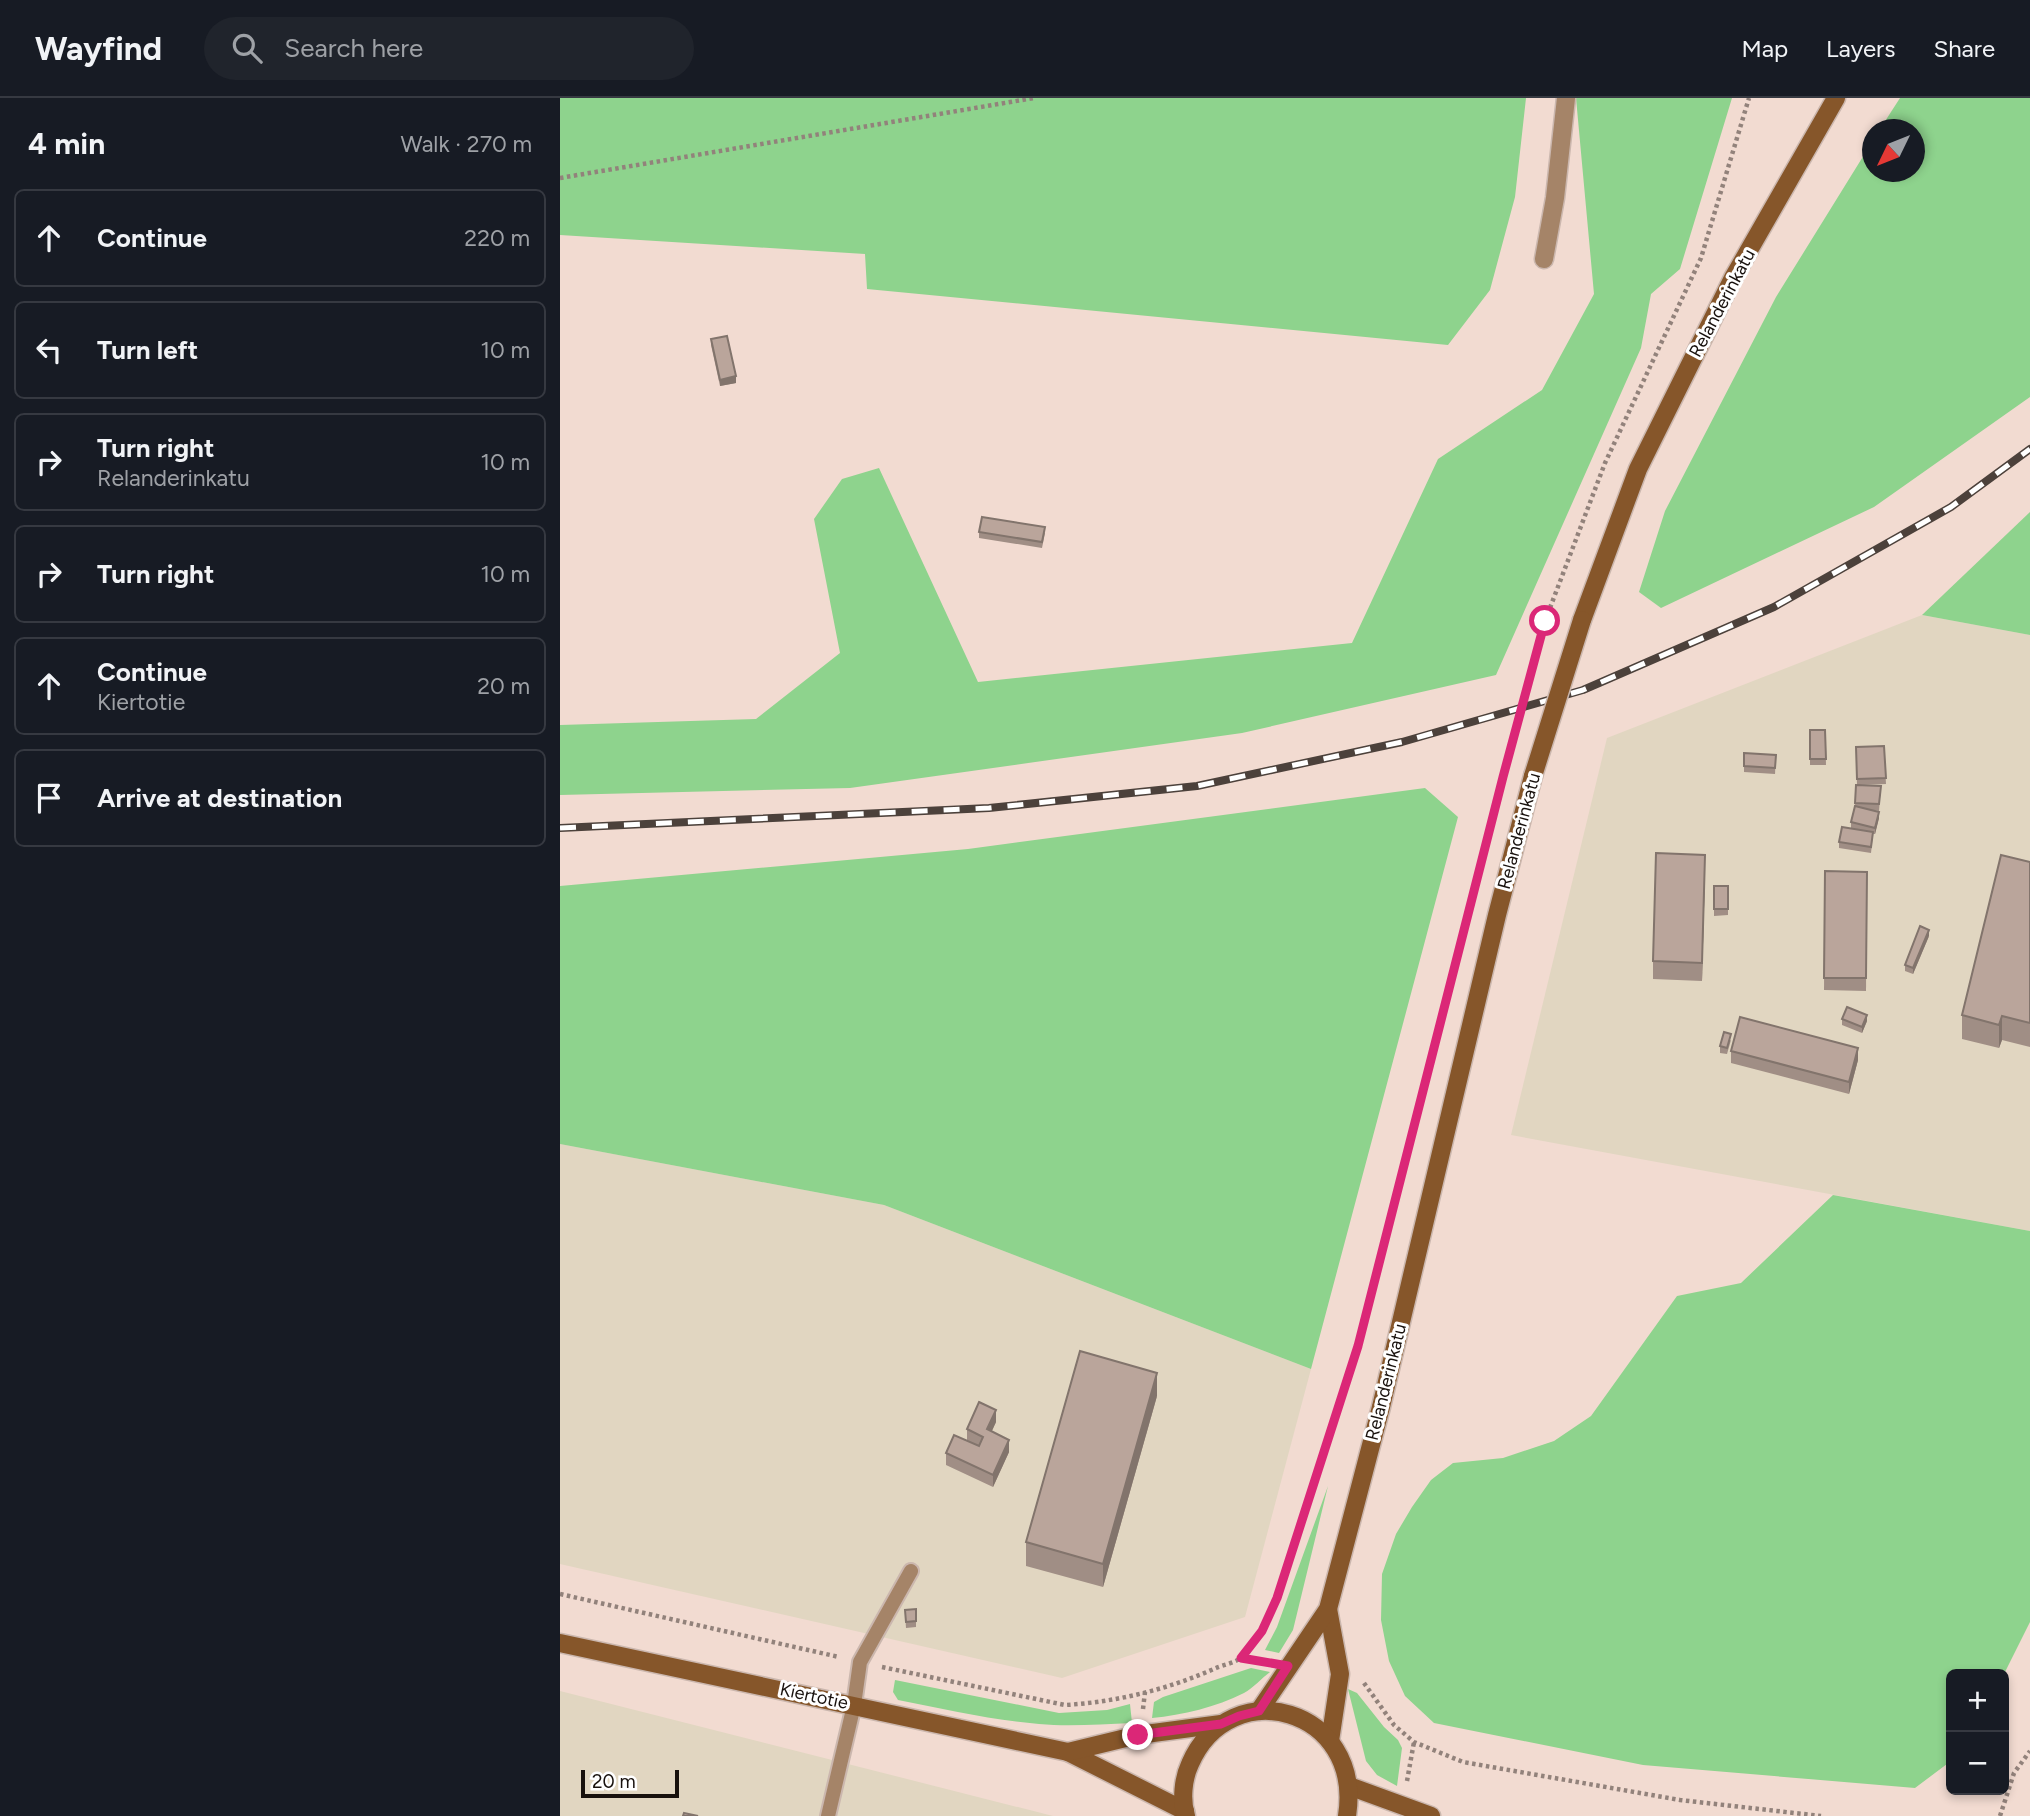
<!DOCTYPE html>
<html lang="en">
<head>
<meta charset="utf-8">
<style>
  :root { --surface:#171b24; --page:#20242c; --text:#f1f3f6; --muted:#9ea1a6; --line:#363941 }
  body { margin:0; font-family:Figtree,sans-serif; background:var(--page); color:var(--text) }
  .controls { position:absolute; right:21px; bottom:21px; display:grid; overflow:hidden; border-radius:10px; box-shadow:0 4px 10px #0003 }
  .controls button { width:63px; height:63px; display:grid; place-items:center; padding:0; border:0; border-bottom:2px solid var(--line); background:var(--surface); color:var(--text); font:35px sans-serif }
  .compass { position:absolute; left:1302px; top:21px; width:63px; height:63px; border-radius:50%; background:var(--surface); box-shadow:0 4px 10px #0003; rotate:227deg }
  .scale { position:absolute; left:21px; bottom:18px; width:98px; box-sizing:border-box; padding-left:7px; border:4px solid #18110d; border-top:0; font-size:19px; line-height:24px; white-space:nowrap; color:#18110d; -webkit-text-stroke:5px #fff; paint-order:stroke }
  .stop { position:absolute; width:21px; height:21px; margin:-16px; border:5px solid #db2777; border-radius:50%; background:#fff }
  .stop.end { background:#db2777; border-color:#fff; box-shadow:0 2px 7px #0008 }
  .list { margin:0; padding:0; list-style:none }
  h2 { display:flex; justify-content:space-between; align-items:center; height:91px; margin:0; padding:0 28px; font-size:30px }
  h2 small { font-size:23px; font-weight:400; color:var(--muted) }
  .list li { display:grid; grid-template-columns:46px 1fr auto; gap:21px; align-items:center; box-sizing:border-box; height:98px; margin:0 14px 14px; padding:0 14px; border:2px solid var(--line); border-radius:10px }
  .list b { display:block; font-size:26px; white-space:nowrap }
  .list p { margin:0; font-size:23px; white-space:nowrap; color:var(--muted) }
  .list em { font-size:23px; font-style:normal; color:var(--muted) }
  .icon { flex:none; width:38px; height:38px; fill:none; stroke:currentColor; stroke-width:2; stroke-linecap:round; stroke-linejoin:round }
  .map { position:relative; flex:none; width:1470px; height:1718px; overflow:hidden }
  header { display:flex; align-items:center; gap:42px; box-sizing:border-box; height:98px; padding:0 35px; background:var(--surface); border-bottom:2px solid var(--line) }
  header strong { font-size:33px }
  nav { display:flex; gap:38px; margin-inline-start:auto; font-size:24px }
  .search { width:490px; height:63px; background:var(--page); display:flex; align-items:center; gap:18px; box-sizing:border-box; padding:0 24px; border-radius:38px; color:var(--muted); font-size:26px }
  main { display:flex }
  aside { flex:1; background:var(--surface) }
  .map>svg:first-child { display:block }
  .industrial { fill:#e1d6c1 }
  .green { fill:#8ed38d }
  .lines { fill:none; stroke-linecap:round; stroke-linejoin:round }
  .lane-casing { stroke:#cbb7ae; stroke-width:18 }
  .street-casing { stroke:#cbb7ae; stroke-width:21 }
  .secondary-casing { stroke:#cbb7ae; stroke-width:21 }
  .path { stroke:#92827b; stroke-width:4.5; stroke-dasharray:3.5 3.5; stroke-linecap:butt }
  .lane { stroke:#a58468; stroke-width:14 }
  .street { stroke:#a58468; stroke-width:18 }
  .secondary { stroke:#86562a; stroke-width:18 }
  .rail-casing { stroke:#4c413b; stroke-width:8 }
  .rail { stroke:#fff; stroke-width:5; stroke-dasharray:16; stroke-linecap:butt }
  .secondary-bridge-casing { stroke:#cbb7ae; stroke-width:21; stroke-linecap:butt }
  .path-bridge { stroke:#92827b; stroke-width:4.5; stroke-dasharray:3.5 3.5; stroke-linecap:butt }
  .secondary-bridge { stroke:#86562a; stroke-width:18 }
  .wall { fill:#a08e85 }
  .shaded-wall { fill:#82746c }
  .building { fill:#baa59b; stroke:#82746c; stroke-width:2 }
  .route { stroke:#db2777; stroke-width:9 }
  .labels { text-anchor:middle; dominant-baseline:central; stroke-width:6; stroke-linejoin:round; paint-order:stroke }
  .street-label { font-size:18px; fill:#18110d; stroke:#fff }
</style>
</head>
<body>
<header>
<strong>Wayfind</strong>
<div class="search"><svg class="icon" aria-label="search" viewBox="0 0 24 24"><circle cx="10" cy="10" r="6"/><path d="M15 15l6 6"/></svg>Search here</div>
<nav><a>Map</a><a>Layers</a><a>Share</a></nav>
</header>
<main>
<aside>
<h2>4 min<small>Walk · 270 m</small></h2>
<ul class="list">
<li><svg class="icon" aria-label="ahead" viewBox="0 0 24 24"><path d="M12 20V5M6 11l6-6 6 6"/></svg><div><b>Continue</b></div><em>220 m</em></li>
<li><svg class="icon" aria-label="left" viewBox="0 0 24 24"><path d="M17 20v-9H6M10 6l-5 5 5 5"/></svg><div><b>Turn left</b></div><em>10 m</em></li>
<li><svg class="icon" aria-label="right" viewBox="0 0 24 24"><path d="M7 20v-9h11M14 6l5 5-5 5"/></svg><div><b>Turn right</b><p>Relanderinkatu</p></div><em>10 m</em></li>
<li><svg class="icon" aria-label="right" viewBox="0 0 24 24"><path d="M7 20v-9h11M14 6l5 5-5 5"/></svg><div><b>Turn right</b></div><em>10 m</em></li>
<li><svg class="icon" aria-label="ahead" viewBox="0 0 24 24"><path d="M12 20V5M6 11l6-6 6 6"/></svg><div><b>Continue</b><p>Kiertotie</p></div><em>20 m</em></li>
<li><svg class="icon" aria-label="arrive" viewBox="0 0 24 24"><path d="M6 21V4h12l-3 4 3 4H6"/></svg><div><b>Arrive at destination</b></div></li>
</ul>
</aside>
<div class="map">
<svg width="1470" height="1718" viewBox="0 0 1470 1718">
  <rect width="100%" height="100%" fill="#f2dbd1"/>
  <!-- industrial -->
  <g class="industrial">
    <polygon points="1362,517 1470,537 1470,1133 951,1037 1047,640"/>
    <polygon points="0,1046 324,1107 751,1271 685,1519 502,1580 0,1466"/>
    <polygon points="0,1593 493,1718 0,1718"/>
  </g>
  <!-- green -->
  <g class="green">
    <polygon points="0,0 966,0 955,99 930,192 888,247 307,191 305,156 0,137"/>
    <polygon points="1016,0 1172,0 1120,171 1091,196 1081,250 936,577 682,635 290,690 0,697 0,627 196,621 280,555 254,421 282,381 319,370 418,584 792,545 878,361 982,292 1034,196"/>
    <polygon points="1340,0 1470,0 1470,299 1314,409 1101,510 1079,494 1105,413 1216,199 1312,44 1312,74 1354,74 1354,32 1320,31"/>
    <polygon points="1470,414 1470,537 1362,517"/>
    <polygon points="865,690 898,719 751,1271 324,1107 0,1046 0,788 408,751"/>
    <polygon points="1273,1097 1470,1133 1470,1524 1444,1576 1391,1576 1391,1663 1355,1690 1083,1667 874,1625 845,1598 829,1563 821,1522 822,1476 836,1436 852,1409 871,1382 893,1365 943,1360 994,1343 1031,1318 1117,1198 1181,1185"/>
    <polygon points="768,1388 733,1532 719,1555 705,1552 717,1529"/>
    <path d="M691,1570L710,1574C702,1580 693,1590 684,1595C656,1609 623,1617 592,1620L594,1604L603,1599Z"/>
    <path d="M335,1582L499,1615L547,1612L570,1606L572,1625C541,1626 510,1629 479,1626C431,1622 385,1611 338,1602L333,1594Z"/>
    <polygon points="788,1591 797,1595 824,1629 838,1642 842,1650 837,1688 817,1677 806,1663"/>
  </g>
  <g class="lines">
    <defs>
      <polyline id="lane" points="268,1718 294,1607 300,1564 351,1473"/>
      <polyline id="street" points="984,161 995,100 1006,0"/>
      <g id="secondary">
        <polyline points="1022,522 1078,371 1173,180 1276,0"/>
        <polyline points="768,1511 780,1576 770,1643"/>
        <polyline points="0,1545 508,1654 625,1713"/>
        <polyline points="699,1613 768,1511 821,1309 937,817 973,678"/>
        <polyline points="508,1654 578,1637 661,1626"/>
        <polyline points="789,1688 871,1718"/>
        <path d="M626,1718C621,1702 623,1681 630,1666C670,1573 804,1610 787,1718"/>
      </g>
    </defs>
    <!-- lane casing -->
    <use href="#lane" class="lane-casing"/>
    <!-- street casing -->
    <use href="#street" class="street-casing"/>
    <!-- secondary casing -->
    <use href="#secondary" class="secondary-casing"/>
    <!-- path -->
    <g class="path">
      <polyline points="0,80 474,0"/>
      <polyline points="985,523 1045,365 1141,160 1189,0"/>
      <polyline points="925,751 943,679"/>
      <polyline points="0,1496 279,1559"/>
      <polyline points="681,1560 704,1564"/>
      <path d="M322,1569L505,1607C557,1604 609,1591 656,1570C663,1567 674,1565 681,1560C697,1547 709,1519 717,1501L798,1248L905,828"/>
      <polyline points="804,1585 834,1627 854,1644 903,1664 1120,1702 1261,1718"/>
      <polyline points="583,1611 585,1594"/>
      <polyline points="847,1683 854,1644"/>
      <polyline points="1440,1718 1454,1675 1470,1653"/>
    </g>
    <!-- lane -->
    <use href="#lane" class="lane"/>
    <!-- street -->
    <use href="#street" class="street"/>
    <!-- secondary -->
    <use href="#secondary" class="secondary"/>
    <defs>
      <polyline id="rail" points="0,730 429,710 637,688 842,644 1023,592 1214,509 1391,409 1470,351"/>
    </defs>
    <!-- rail casing -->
    <use href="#rail" class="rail-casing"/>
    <!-- rail -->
    <use href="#rail" class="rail"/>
    <defs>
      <polyline id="secondary-bridge" points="973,678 1022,522"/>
    </defs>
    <!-- secondary-bridge casing -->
    <use href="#secondary-bridge" class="secondary-bridge-casing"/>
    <!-- path-bridge -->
    <polyline class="path-bridge" points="943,679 985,523"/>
    <!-- secondary-bridge -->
    <use href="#secondary-bridge" class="secondary-bridge"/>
  </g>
  <!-- wall -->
  <g class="wall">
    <polygon points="151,241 176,285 160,288 151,247"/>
    <polygon points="419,434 485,435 482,450 419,440"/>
    <polygon points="1250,632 1265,632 1266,667 1250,667"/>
    <polygon points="1324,648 1326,686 1299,687 1321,688 1319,713 1311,712 1319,720 1315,736 1313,736 1311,755 1279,750 1279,744 1291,730 1291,724 1295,708 1296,687 1297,687 1296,649"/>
    <polygon points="1184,655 1216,657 1215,676 1184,674"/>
    <polygon points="1470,764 1470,949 1442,942 1439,950 1402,941 1402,917"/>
    <polygon points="1265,773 1307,774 1306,893 1264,892"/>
    <polygon points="1145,775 1142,883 1093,881 1093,863"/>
    <polygon points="1154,788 1168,788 1168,817 1154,818"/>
    <polygon points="1369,838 1353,876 1345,873 1345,867"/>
    <polygon points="1282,921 1307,923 1302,935 1282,927"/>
    <polygon points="1171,942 1167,956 1160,955 1160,948"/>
    <polygon points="1171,953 1298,962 1289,996 1171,965"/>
    <polygon points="597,1298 543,1489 466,1468 466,1444"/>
    <polygon points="436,1324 431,1334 449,1354 433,1389 386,1367 386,1355 407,1343 407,1331"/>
    <polygon points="356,1511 356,1529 346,1530 345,1512"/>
  </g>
  <!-- shaded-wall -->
  <g class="shaded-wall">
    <polygon points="176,278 176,285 160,288 160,282"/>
    <polygon points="1319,714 1319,720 1315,736 1315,730"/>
    <polygon points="1145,757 1145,775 1142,883 1142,865"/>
    <polygon points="1369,832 1369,838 1353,876 1353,870"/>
    <polygon points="1307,917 1307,923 1302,935 1302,929"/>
    <polygon points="1442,918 1442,942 1439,950 1439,927"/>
    <polygon points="1298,950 1298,962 1289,996 1289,984"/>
    <polygon points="597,1275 597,1298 543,1489 543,1466"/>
    <polygon points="436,1312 436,1324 427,1344 427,1331"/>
    <polygon points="449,1342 449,1354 433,1389 433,1377"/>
  </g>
  <!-- building -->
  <g class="building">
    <polygon points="167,238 176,278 160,282 151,241"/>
    <polygon points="422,419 485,429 482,444 419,434"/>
    <polygon points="1250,632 1265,632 1266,661 1250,661"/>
    <polygon points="1324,648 1326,680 1297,681 1296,649"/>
    <polygon points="1184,655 1216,657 1215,670 1184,668"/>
    <polygon points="1296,687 1321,688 1319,706 1295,705"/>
    <polygon points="1295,708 1319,714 1315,730 1291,724"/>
    <polygon points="1282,729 1313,734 1311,749 1279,744"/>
    <polygon points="1096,755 1145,757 1142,865 1093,863"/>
    <polygon points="1441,757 1470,764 1470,925 1442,918 1439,927 1402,917"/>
    <polygon points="1265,773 1307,774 1306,880 1264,880"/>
    <rect x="1154" y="788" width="14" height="23"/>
    <polygon points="1360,828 1369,832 1353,870 1345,867"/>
    <polygon points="1287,909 1307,917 1302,929 1282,921"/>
    <polygon points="1180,919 1298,950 1289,984 1171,953"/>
    <polygon points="1164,934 1171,936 1167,950 1160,948"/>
    <polygon points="520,1253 597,1275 543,1466 466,1444"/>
    <polygon points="419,1304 436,1312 427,1331 449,1342 433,1377 386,1355 394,1337 419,1348 423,1339 407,1331"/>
    <polygon points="356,1511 356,1523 346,1524 345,1512"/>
    <polygon points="124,1715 138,1718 123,1718"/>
  </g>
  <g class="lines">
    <!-- route -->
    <polyline class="route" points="578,1637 661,1626 679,1618 699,1613 728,1568 681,1560 702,1533 717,1500 798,1248 943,679 985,523"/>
  </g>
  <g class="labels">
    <!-- street labels -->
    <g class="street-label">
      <text transform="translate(1162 205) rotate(-62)">Relanderinkatu</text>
      <text transform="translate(959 733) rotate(-75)">Relanderinkatu</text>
      <text transform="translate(826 1284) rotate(-76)">Relanderinkatu</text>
      <text transform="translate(254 1598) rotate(12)">Kiertotie</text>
    </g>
  </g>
</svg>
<div class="controls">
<button>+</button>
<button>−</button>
</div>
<svg class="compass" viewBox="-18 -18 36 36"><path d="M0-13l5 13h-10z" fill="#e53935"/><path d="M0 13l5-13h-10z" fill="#9ea1a6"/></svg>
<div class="scale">20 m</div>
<div class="stop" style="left:985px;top:523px"></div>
<div class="stop end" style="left:578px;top:1637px"></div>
</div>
</main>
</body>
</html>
